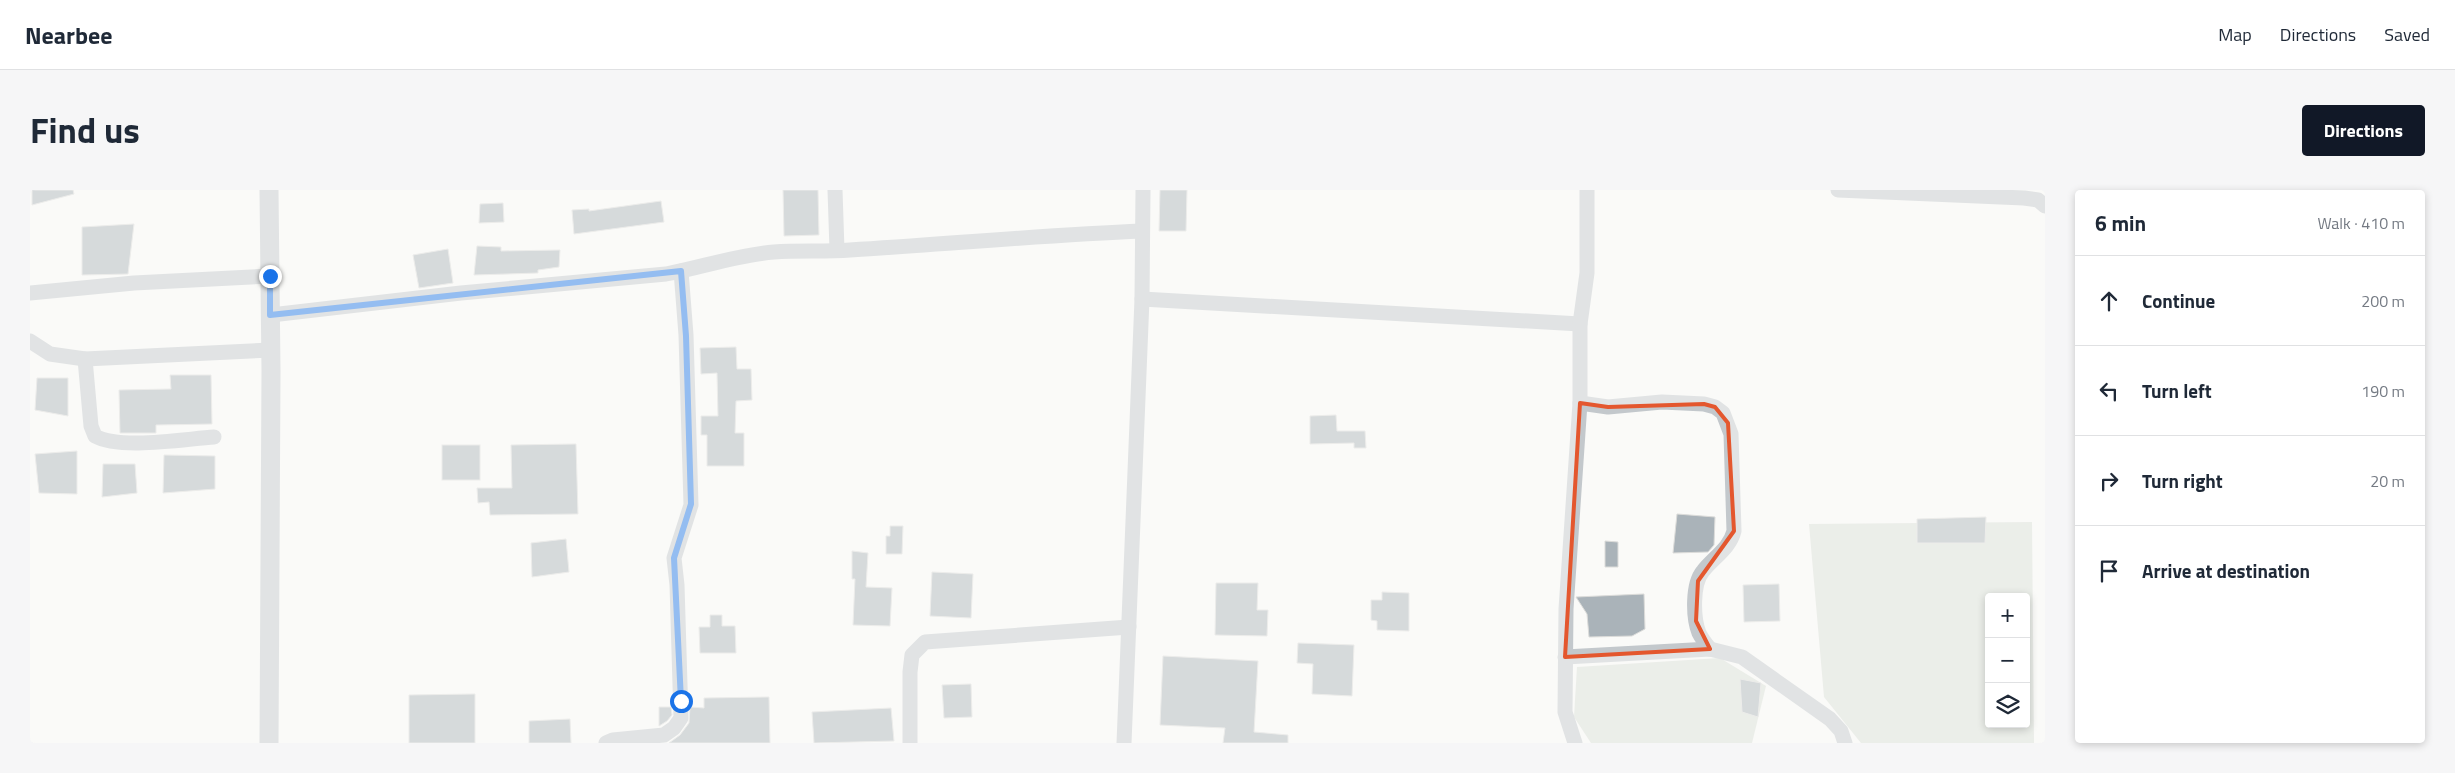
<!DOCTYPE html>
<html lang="en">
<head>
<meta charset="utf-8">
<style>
  :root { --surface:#fff; --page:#f6f6f7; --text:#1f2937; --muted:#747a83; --line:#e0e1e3; --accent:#111827 }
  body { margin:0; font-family:"Titillium Web",sans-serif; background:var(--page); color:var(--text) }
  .controls { position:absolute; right:15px; bottom:15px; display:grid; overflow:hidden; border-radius:5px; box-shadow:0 2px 8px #0003 }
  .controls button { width:45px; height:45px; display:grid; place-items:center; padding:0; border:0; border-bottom:1px solid var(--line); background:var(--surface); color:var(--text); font:25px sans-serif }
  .stop { position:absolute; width:15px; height:15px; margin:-11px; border:4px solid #1a73e8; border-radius:50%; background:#fff }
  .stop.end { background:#1a73e8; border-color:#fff; box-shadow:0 1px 5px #0008 }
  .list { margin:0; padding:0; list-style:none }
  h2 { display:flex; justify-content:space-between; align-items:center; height:65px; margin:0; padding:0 20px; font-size:21px }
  h2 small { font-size:16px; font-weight:400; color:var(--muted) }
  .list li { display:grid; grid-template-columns:32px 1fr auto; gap:15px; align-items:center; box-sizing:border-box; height:90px; padding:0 20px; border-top:1px solid var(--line) }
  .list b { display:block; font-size:19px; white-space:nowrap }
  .list em { font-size:16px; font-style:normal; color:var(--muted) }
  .icon { flex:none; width:28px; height:28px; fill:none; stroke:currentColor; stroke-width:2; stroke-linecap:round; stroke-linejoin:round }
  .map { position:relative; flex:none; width:2015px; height:553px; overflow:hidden; border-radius:5px }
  header { display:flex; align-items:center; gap:30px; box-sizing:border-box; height:70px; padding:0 25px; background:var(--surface); border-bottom:1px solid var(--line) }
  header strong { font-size:24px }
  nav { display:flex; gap:28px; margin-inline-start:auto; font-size:18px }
  .intro { display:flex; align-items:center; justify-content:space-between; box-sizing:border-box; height:120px; padding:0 30px }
  h1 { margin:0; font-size:35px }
  .button { padding:12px 22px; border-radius:5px; background:var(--accent); color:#fff; font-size:18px; font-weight:700 }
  main { display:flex; gap:30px; padding:0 30px }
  aside { flex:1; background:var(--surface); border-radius:5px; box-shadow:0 2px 8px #0003 }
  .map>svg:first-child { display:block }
  .green { fill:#dadfd7; fill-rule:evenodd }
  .building { fill:#aab3b9; stroke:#dcdcda }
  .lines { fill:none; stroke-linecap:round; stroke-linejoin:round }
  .minor { stroke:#c3c8cc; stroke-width:15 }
  .tertiary { stroke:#c3c8cc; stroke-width:19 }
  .route { stroke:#1a73e8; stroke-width:6 }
  .marked { fill:none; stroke:#e4572e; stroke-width:4; stroke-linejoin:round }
</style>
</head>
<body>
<header>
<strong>Nearbee</strong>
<nav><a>Map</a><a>Directions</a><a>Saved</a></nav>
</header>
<div class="intro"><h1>Find us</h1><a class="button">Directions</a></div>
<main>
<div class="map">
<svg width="2015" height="553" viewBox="0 0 2015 553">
  <rect width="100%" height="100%" fill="#fafaf8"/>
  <!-- green -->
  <g class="green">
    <path d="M2002,332L2004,553H1831L1794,507L1779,334ZM1959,407H1996V534H1959Z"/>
    <polygon points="1690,468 1736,496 1722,553 1561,553 1544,527 1547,477"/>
  </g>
  <!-- building -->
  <g class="building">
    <polygon points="2,0 43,0 44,4 2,15"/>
    <polygon points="753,0 788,0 789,45 754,46"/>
    <polygon points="1130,0 1157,0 1156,41 1129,41"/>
    <polygon points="631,11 634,32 544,44 542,20 559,19 559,21"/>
    <polygon points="473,13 474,32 449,33 450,14"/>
    <polygon points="104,34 98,84 52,85 52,37"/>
    <polygon points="447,56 471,57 471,61 530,60 529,77 508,80 508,83 444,85"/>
    <polygon points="418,59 423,93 389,98 383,65"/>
    <polygon points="706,157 707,179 721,179 722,210 706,211 705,243 714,243 714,276 677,276 677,245 671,245 671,226 688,226 687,183 671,184 670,158"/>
    <polygon points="140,185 181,185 182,234 126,235 126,243 90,243 89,200 141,199"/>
    <polygon points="7,188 38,188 38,226 5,220"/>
    <polygon points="1306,225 1307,241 1335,241 1336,258 1324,258 1324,253 1280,254 1280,226"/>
    <polygon points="546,254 548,324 460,325 459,312 448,313 447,298 482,298 481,255"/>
    <rect x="412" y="255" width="38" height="35"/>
    <polygon points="47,261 47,304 9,303 5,264"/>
    <polygon points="134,265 185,266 185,299 133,303"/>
    <polygon points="73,274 105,274 107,303 72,307"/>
    <polygon points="1647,324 1685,327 1684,355 1678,362 1643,363"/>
    <polygon points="1956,327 1955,353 1887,353 1887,329"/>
    <polygon points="860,336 873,336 872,364 856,364 856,346 860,346"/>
    <polygon points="536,349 539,382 502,387 501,353"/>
    <polygon points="1575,351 1588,352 1588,377 1575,377"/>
    <polygon points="822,361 838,363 836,397 862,398 860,436 823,435 825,389 822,389"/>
    <polygon points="902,382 943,384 941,428 900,426"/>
    <polygon points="1186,393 1228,393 1227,420 1238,420 1237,446 1185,445"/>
    <polygon points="1749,394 1750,431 1714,432 1713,395"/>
    <polygon points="1352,402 1379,403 1379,441 1347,440 1347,431 1341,430 1341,410 1352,410"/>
    <polygon points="1614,404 1615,439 1602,446 1559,447 1557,424 1546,407"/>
    <polygon points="680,425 692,425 692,436 705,436 706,463 670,463 669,437 680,437"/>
    <polygon points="1268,453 1324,455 1322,506 1282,504 1283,474 1267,473"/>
    <polygon points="1133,466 1228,471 1224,542 1258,545 1258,553 1193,553 1195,538 1130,535"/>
    <polygon points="1710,489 1731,493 1728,527 1712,522"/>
    <polygon points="941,494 942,527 914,528 912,495"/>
    <polygon points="445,504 445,553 379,553 379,505"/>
    <polygon points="739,507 740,553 639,553 650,545 659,533 660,517 674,518 674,508"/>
    <polygon points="629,517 641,517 642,525 637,531 629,536"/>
    <polygon points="861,518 864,551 784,553 782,522"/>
    <polygon points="540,529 541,553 499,553 499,531"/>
  </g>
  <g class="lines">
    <!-- minor -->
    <g class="minor">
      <polyline points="805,0 807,60"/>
      <polyline points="1808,0 1994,8 2008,10 2015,16"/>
      <polyline points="0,103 104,93 240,86"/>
      <polyline points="1112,109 1550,134"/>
      <path d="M241,125L431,103L636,84C673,77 707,65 744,62C769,60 795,62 820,60C918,54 1015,45 1112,41"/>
      <polyline points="0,151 20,164 55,169 241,160"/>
      <path d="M55,169L61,236L65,246C90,260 154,249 184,247"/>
      <path d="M1550,213L1578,217L1632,212L1674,214L1685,217L1693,223L1701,244L1704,341C1700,358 1683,368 1673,381C1662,394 1663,428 1669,443C1672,449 1676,454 1680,459"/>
      <polyline points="1535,467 1680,459 1712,467 1800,529 1811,541 1815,553"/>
      <polyline points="576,553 583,550 634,545 644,538 651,528 647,395 644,368 661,315 656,145 651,81"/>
      <polyline points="880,553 880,482 882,465 895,452 1099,437"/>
      <polyline points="1094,553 1112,109 1113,0"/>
      <polyline points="1545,553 1535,522 1536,419 1550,213 1550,134 1557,83 1557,0"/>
    </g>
    <!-- tertiary -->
    <polyline class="tertiary" points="239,0 241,181 239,553"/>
  </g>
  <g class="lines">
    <!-- route -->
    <polyline class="route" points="240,86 240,125 651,81 656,146 661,314 644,368 651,511"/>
  </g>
  <!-- marked area -->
  <path d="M0 0H2015V553H0ZM1550,213L1578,217L1674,214L1685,217L1698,233L1704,341L1668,391L1666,431L1680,459L1535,467Z" fill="#fafaf8" fill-opacity=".55" fill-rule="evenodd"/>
  <path class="marked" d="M1550,213L1578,217L1674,214L1685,217L1698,233L1704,341L1668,391L1666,431L1680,459L1535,467Z"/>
</svg>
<div class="controls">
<button>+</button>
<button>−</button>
<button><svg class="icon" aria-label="layers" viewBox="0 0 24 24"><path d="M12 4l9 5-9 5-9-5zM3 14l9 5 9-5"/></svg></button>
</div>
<div class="stop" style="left:651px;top:511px"></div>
<div class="stop end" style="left:240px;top:86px"></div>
</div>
<aside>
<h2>6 min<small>Walk · 410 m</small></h2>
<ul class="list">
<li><svg class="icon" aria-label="ahead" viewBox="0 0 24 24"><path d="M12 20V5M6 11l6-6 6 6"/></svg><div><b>Continue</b></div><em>200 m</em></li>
<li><svg class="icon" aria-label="left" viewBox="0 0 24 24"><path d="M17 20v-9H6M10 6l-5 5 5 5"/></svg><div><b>Turn left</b></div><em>190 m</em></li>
<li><svg class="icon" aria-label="right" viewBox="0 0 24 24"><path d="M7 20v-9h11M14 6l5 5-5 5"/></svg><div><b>Turn right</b></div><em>20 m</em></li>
<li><svg class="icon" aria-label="arrive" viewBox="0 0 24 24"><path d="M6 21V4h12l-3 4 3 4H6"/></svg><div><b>Arrive at destination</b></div></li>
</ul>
</aside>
</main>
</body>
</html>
